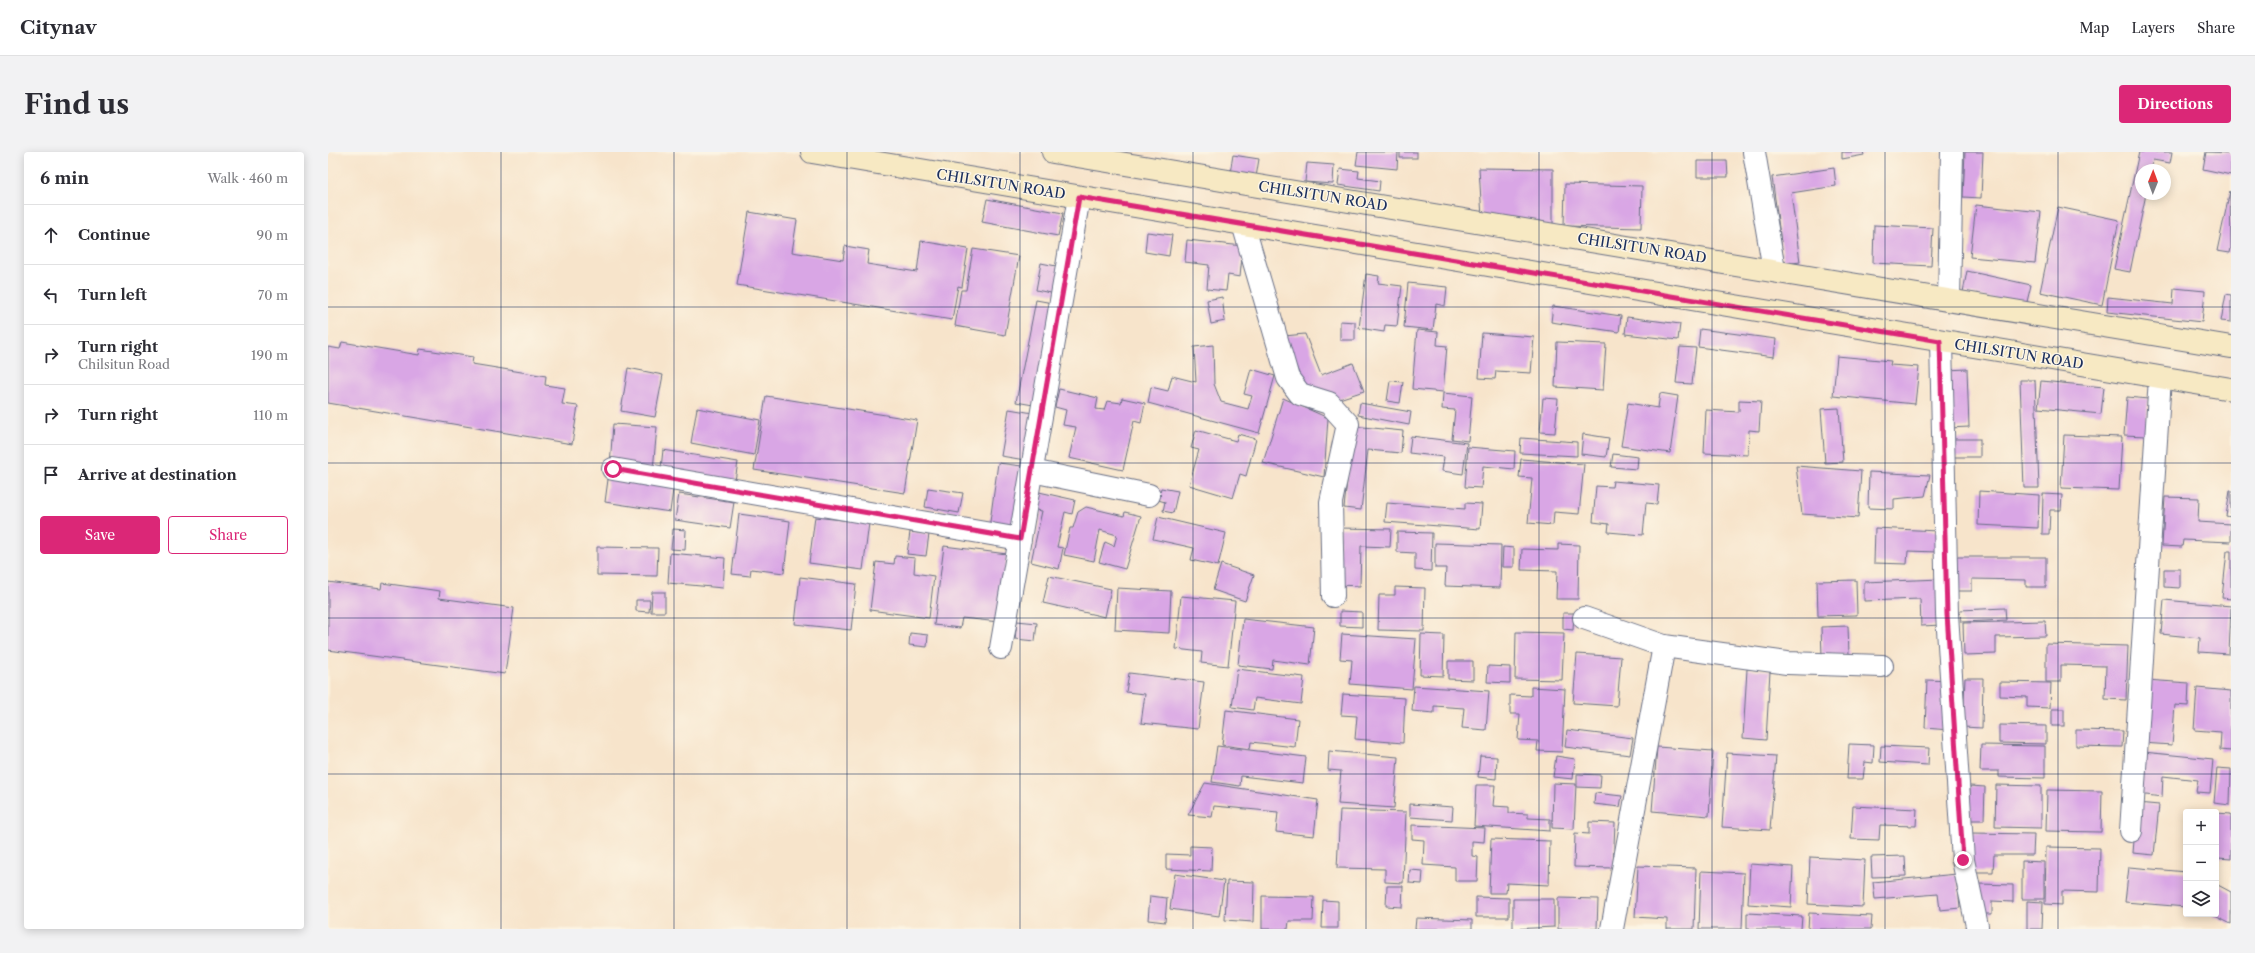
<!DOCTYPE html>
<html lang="en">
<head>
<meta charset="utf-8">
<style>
  :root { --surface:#fff; --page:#f2f2f3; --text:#2b2b33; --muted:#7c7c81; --line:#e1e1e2; --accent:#db2777 }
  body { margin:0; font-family:"Libre Caslon Text",serif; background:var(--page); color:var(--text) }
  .controls { position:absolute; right:12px; bottom:12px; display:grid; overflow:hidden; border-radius:4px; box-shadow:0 2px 10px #0003 }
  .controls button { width:36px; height:36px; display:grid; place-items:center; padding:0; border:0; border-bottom:1px solid var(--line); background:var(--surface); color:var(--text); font:20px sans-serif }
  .compass { position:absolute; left:1807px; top:12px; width:36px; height:36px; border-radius:50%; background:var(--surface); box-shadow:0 2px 10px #0003; rotate:1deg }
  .stop { position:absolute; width:12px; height:12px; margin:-9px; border:3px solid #db2777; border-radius:50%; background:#fff }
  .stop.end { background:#db2777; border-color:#fff; box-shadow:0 1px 4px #0008 }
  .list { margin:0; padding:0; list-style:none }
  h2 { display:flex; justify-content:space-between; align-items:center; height:52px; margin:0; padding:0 16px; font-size:17px }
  h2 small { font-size:13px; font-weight:400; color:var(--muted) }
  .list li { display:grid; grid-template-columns:26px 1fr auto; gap:12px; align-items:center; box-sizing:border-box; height:60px; padding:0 16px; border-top:1px solid var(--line) }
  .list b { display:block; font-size:15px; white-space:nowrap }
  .list p { margin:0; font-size:13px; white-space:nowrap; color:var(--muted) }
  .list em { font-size:13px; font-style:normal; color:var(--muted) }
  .actions { display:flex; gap:8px; padding:12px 16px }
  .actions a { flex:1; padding:9px 0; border:1px solid var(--accent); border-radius:4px; text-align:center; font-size:14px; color:var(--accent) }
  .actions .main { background:var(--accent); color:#fff }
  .icon { flex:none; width:22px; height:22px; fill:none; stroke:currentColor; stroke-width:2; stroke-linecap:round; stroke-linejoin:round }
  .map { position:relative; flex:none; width:1903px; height:777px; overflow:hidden; border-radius:4px }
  header { display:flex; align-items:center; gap:24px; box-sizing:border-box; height:56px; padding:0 20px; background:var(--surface); border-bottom:1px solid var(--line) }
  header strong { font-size:19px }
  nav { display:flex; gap:22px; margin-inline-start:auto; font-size:14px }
  .intro { display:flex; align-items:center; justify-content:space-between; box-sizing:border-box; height:96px; padding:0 24px }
  h1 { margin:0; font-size:28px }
  .button { padding:10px 18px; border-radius:4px; background:var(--accent); color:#fff; font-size:14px; font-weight:700 }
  main { display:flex; gap:24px; padding:0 24px }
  aside { flex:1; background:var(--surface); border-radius:4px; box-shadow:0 2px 10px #0003 }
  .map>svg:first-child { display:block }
  .building { fill:#d9a6e5 }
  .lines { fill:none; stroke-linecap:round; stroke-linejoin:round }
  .street-casing { stroke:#686e84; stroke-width:24 }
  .secondary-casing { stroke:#686e84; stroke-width:24 }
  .street { stroke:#fff; stroke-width:22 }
  .secondary { stroke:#f7e9c3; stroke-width:22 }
  .route { stroke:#db2777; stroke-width:5 }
  .grid { fill:none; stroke:#1b2f5e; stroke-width:1; stroke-opacity:0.55 }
  .labels { text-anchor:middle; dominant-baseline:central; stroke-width:3; stroke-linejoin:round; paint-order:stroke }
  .street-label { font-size:14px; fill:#1b2f5e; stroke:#fcf5e5 }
</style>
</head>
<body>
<header>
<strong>Citynav</strong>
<nav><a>Map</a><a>Layers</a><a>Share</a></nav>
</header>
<div class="intro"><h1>Find us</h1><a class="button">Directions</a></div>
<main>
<aside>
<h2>6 min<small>Walk · 460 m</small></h2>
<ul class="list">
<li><svg class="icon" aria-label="ahead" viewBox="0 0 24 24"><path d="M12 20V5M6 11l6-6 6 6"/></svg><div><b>Continue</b></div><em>90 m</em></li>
<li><svg class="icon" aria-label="left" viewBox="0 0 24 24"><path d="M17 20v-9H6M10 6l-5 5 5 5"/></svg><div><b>Turn left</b></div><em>70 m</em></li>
<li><svg class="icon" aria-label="right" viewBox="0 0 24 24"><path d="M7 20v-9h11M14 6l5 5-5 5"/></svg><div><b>Turn right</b><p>Chilsitun Road</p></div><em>190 m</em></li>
<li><svg class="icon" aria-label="right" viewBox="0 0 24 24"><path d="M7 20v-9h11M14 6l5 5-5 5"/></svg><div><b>Turn right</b></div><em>110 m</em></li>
<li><svg class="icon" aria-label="arrive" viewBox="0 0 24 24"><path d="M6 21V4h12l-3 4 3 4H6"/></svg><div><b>Arrive at destination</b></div></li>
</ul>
<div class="actions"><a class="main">Save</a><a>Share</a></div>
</aside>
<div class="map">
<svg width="1903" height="777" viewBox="0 0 1903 777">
  <rect width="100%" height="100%" fill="#fcf5e5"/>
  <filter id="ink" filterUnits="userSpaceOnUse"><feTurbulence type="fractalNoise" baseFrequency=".025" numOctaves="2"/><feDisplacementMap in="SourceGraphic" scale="8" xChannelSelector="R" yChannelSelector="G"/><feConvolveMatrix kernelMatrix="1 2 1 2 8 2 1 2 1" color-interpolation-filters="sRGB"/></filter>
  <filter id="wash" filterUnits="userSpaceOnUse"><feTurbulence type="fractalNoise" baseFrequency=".012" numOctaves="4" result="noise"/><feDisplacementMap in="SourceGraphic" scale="16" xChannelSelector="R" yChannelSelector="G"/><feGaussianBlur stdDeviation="0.9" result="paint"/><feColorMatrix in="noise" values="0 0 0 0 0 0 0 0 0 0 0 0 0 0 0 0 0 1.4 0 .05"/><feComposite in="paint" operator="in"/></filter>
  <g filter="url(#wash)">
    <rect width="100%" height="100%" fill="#f7e4cb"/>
    <g id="blocks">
      <!-- building -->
      <g class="building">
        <polygon points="1030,0 1070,0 1069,17 1028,13"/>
        <rect x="1072" y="0" width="17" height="6"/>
        <polygon points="1514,0 1535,0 1536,3 1514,7"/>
        <polygon points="1637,0 1655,0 1653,46 1635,45"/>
        <polygon points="1811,0 1844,0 1842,11 1825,8 1823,18 1813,18 1813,42 1818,42 1802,120 1786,117"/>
        <polygon points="1878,0 1903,1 1903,23 1875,17"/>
        <polygon points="905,3 931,7 928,25 902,21"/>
        <polygon points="1369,9 1399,9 1400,25 1369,25"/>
        <polygon points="979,11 1006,13 1005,32 977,30"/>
        <polygon points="1151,16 1225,17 1225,75 1154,66"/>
        <polygon points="1506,16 1508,34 1463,41 1472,110 1456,112 1444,25"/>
        <polygon points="1012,17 1031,19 1030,26 1052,29 1051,39 1010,33"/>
        <polygon points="1237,32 1314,34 1313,76 1236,74"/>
        <polygon points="1902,39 1903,96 1902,101 1889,99"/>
        <polygon points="659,47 735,61 730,84 654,70"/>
        <polygon points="1648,53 1713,60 1707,111 1642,105"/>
        <polygon points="1730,55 1791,68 1774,153 1712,140"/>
        <polygon points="421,60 469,68 464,100 515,108 517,94 541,98 539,112 589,120 593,89 640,97 634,135 630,134 624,168 409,133"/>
        <polygon points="1546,73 1605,76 1603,114 1545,111"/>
        <polygon points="819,80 844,83 841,104 817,100"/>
        <polygon points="859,88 915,94 912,125 900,123 898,139 879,137 881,113 857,110"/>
        <polygon points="645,97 691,104 677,183 627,174 633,138 638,138"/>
        <polygon points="713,111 733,115 728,142 708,138"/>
        <polygon points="1639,119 1703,133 1698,154 1635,140"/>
        <polygon points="1038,122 1051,124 1050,131 1074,134 1069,174 1057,173 1056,180 1031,176"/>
        <polygon points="1080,131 1119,135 1117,154 1108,152 1105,178 1076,175"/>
        <polygon points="1846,136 1877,139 1874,170 1779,160 1780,145 1845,152"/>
        <polygon points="1898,142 1903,143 1903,170 1893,169"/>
        <polygon points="894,145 897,169 883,172 879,148"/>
        <polygon points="708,148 730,152 711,254 688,250"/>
        <polygon points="1225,154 1293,164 1291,180 1223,170"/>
        <polygon points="1299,165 1352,172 1350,188 1297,182"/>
        <polygon points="1012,169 1027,170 1027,188 1012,188"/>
        <polygon points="1372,177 1448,187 1446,205 1370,195"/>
        <polygon points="1089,178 1110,180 1109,193 1119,194 1115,240 1084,237"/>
        <polygon points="1154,181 1206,185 1203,221 1168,219 1167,227 1151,226"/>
        <polygon points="977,182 993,223 1025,211 1036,239 1005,249 978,239 956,184"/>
        <polygon points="14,190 91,203 92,197 145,205 144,212 218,224 217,233 237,236 234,252 250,254 244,292 0,251 0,195 12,197"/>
        <polygon points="1229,190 1278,192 1275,238 1227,235"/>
        <polygon points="885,193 886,232 893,250 920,257 924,244 916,242 923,217 947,224 931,281 820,251 823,235 840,239 844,224 868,230 866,195"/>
        <polygon points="1352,195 1368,196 1364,232 1348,231"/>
        <polygon points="1509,204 1563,209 1562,213 1591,215 1587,252 1505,244"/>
        <polygon points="300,216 335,223 327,265 293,259"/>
        <polygon points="1639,217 1641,275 1621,276 1619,218"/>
        <polygon points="1692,228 1707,228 1711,336 1696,336"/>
        <polygon points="1062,229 1075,230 1072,251 1059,249"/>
        <polygon points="1713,229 1776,235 1773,262 1710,256"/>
        <polygon points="731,237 770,246 768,257 776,258 779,249 793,251 794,246 817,251 813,271 806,269 795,318 741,306 748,275 735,273 738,258 727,255"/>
        <polygon points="1115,241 1144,244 1140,289 1124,287 1127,258 1114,257"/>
        <polygon points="1332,241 1350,244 1342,301 1293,294 1300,251 1330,256"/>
        <polygon points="438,244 589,268 577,341 426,318"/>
        <polygon points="1799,245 1820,247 1818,284 1796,283"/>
        <polygon points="955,246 1000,266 996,325 935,311"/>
        <polygon points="1215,246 1230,247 1227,281 1212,280"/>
        <polygon points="1411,248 1433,249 1431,279 1421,278 1420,303 1376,301 1378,258 1411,260"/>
        <polygon points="1032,251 1083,260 1081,273 1030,263"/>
        <polygon points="369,256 432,268 426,303 363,291"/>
        <polygon points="1511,256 1515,310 1497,311 1493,257"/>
        <polygon points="681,257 705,261 697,308 673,304"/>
        <polygon points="285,272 329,275 325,318 282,314"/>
        <polygon points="1025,274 1075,279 1073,301 1040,298 1033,358 1016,356"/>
        <polygon points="868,278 908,289 910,282 928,287 918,324 912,322 905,346 861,333 871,298 863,296"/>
        <polygon points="1255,282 1281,286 1278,305 1253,302"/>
        <polygon points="1736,283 1794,285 1791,338 1733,336"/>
        <polygon points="1083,284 1139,291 1135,322 1114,319 1116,305 1081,301"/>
        <polygon points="1193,286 1249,290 1249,304 1192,301"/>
        <rect x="1623" y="287" width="29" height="18"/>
        <polygon points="1140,295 1187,299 1186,317 1155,314 1153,336 1137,335"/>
        <polygon points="335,298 410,310 407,329 333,316"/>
        <polygon points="1285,302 1310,305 1309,317 1283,315"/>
        <polygon points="1193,307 1256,312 1251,362 1226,360 1225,373 1200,371 1204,326 1191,325"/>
        <polygon points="670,311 694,314 685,380 661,377"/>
        <polygon points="1468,314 1533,319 1530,366 1474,362"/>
        <polygon points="281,320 346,330 342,360 277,350"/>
        <polygon points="1541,320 1602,323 1597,344 1566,347 1566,357 1540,356"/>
        <polygon points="1285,329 1331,333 1329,352 1318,351 1315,383 1280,380 1281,372 1265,370 1268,334 1284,335"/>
        <polygon points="600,336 635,341 631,361 597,355"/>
        <polygon points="833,336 850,339 845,361 835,359 837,350 830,348"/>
        <polygon points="1651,339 1711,343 1710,376 1650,373"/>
        <polygon points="1902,339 1903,339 1903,365 1898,364"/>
        <polygon points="711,340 747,348 744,362 737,360 729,395 735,396 731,417 703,410 714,359 707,358"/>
        <polygon points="351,342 406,350 402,376 347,368"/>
        <polygon points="1715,342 1734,343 1733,358 1722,358 1721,382 1714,382"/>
        <polygon points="1837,345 1871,346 1870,370 1903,372 1903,390 1855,388 1854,395 1834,394"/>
        <polygon points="1059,351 1137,357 1137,351 1154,352 1152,377 1057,370"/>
        <polygon points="758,355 796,364 797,360 813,364 797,417 771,410 777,390 786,394 789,383 772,378 766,409 736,403 742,376 745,376 750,360"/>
        <polygon points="411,362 462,369 456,421 423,417 422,424 404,422"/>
        <polygon points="487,365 541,371 535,418 481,411"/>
        <polygon points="830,365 898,381 890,414 863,408 866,396 825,387"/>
        <polygon points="1012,376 1063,377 1062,395 1033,394 1032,434 1010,433"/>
        <polygon points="1547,376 1610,379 1609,400 1580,399 1579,412 1546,411"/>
        <polygon points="345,377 358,378 357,398 343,397"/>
        <polygon points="582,380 601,382 598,404 579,402"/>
        <polygon points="1069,380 1104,381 1103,419 1087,418 1087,401 1069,400"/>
        <polygon points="1107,391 1173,393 1172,436 1117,434 1118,416 1107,416"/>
        <polygon points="1230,392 1251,393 1250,447 1228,447 1229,419 1193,418 1194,397 1230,398"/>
        <polygon points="616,394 679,402 671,470 634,466 632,476 606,473"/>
        <polygon points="269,395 330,396 329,424 269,423"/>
        <polygon points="1175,395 1186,396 1186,415 1174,415"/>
        <polygon points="1899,399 1903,399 1903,447 1894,446"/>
        <polygon points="342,401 397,406 395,436 340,431"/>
        <polygon points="567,404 587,406 586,421 606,424 601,466 542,458 548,410 566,412"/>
        <polygon points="1626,405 1718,405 1718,435 1698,435 1698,428 1644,427 1644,439 1627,439"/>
        <polygon points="893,412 926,423 917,449 885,438"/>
        <polygon points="1836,417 1852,417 1852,436 1836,435"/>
        <polygon points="721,424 783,437 777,465 715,451"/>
        <polygon points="472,425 528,432 523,478 467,472"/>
        <polygon points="1613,427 1614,473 1593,474 1592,447 1536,449 1536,430"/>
        <polygon points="1528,428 1529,463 1490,464 1489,429"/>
        <polygon points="0,430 53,437 54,431 112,439 111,446 186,456 177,522 0,498"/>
        <polygon points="1067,435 1097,436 1096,479 1050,478 1051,443 1067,443"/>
        <polygon points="789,436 843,439 841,481 787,478"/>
        <polygon points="324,440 337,440 337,460 323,460"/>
        <polygon points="853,444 907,449 900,514 873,511 874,500 848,497"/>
        <polygon points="308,448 322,448 321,460 308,459"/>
        <polygon points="1836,448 1903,454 1901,502 1871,500 1872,486 1833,482"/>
        <polygon points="1677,456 1678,468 1633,470 1632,458"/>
        <polygon points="1012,459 1034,460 1034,475 1012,474"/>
        <polygon points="1235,461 1246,461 1245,478 1235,477"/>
        <polygon points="915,467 986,475 982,513 945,508 944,517 910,513"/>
        <polygon points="689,469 709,471 707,489 687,487"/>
        <polygon points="1717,469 1718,484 1668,485 1668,502 1636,503 1635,471"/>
        <polygon points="1520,474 1521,503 1494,504 1493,475"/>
        <polygon points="1188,480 1236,481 1234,528 1187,527"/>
        <polygon points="582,481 600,483 599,495 581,493"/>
        <polygon points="1014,482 1088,487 1084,537 1022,532 1024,508 1012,507"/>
        <polygon points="1093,482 1116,483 1115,524 1092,523"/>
        <polygon points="1718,492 1800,494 1798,548 1777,547 1778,514 1733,513 1733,530 1718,530"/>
        <polygon points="1249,502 1293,505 1289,554 1245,551"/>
        <polygon points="1120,509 1145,509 1145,528 1120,527"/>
        <polygon points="1160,514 1182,515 1182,531 1159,530"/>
        <polygon points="909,517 976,525 973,552 927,546 925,558 904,555"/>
        <polygon points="1419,517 1442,519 1438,588 1415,586"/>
        <polygon points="801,521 876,530 870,577 813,571 817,542 798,540"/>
        <polygon points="1637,526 1655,526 1654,576 1635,575"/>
        <polygon points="1599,528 1623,529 1621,578 1597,576"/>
        <polygon points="1818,528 1861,531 1860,554 1847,553 1844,593 1814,591"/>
        <polygon points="1672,530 1723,531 1722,556 1699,555 1699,545 1672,544"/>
        <polygon points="1086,534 1161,539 1158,578 1134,576 1136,556 1106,554 1106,561 1084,559"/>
        <polygon points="1203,535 1237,537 1234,600 1209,599 1210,589 1190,588 1192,562 1182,562 1182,543 1203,544"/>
        <polygon points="1869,536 1903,539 1903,599 1892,598 1893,580 1866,578"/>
        <polygon points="1015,542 1077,546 1075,591 1027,587 1029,564 1013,563"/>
        <rect x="1724" y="557" width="12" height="17"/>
        <polygon points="898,558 970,567 967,595 923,590 922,597 894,593"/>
        <polygon points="1671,573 1718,574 1718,592 1671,591"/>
        <polygon points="1239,578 1305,586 1302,603 1237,595"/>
        <polygon points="1748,578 1795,579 1794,595 1748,594"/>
        <polygon points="1521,592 1546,593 1545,611 1537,610 1535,627 1519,627"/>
        <polygon points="1653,593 1717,594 1717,626 1671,625 1671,619 1652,619"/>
        <polygon points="889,594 978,605 975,631 913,624 912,634 884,630"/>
        <polygon points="1553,594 1601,596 1600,613 1552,610"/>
        <polygon points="1329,595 1385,599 1381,664 1324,659"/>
        <polygon points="1001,599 1070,605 1066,656 1010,652 1013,619 1000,618"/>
        <polygon points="1815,600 1885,607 1882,641 1868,640 1870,628 1835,624 1834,645 1810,642"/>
        <polygon points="1399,601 1448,604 1442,678 1394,675"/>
        <polygon points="1152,604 1169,605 1168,627 1150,625"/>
        <polygon points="1228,604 1247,607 1245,627 1225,625"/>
        <polygon points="1889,616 1903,617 1902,653 1886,651"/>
        <polygon points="1249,622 1273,623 1272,636 1249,635"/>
        <polygon points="877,631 990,648 986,684 948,680 950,660 886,654 884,665 860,663"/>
        <polygon points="1225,631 1248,632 1246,677 1224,676"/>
        <polygon points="1148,633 1167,633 1165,654 1181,655 1181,661 1200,662 1200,666 1222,667 1222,679 1146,674"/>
        <polygon points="1668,633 1713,634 1713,676 1667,675"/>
        <polygon points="1642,634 1657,635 1656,668 1642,668"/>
        <polygon points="1719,638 1774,639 1773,680 1718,679"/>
        <polygon points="1267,641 1294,644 1292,655 1266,652"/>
        <polygon points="1809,651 1831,653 1826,703 1805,701"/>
        <polygon points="1082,652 1125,655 1124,668 1082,665"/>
        <polygon points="1525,654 1589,657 1588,674 1552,673 1551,688 1523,687"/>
        <polygon points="1012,658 1078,660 1075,731 1057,730 1057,717 1009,716"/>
        <polygon points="1888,661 1903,662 1903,707 1890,706 1890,711 1888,711"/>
        <polygon points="1261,670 1287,671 1285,716 1246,715 1247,681 1261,682"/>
        <polygon points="1084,673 1157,676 1156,690 1144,689 1144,704 1150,705 1149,729 1127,729 1127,715 1095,713 1096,688 1084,687"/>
        <polygon points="1643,681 1706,682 1705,703 1666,703 1665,720 1642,720"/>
        <polygon points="1163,687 1222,689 1221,733 1179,731 1178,741 1161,741"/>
        <polygon points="862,694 884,695 883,719 838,717 838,702 862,703"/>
        <polygon points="1718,695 1772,696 1771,740 1734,739 1734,753 1717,752"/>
        <polygon points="1577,704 1578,724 1544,725 1543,705"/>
        <polygon points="1482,705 1537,708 1535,755 1480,752"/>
        <polygon points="1694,709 1716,710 1716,747 1694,747"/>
        <polygon points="1422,712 1465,715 1463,755 1420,752"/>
        <polygon points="1310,714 1368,716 1366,777 1339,777 1339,767 1307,765"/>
        <polygon points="1801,715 1858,720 1858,755 1797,750"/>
        <polygon points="1082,718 1095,719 1094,732 1081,731"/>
        <polygon points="1373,719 1416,721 1414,777 1371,777"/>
        <polygon points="847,722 896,729 891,764 842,757"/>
        <polygon points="1629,722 1632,756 1612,758 1610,742 1547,747 1545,730"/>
        <polygon points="899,729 926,730 925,770 897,768"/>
        <polygon points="1650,732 1685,733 1685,750 1664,749 1664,762 1649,762"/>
        <polygon points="1888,732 1903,740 1903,772 1883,762 1888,762"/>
        <polygon points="1059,734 1075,734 1074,755 1058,754"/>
        <polygon points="822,744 839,746 837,770 820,768"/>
        <polygon points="934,744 986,745 985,769 961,769 960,777 934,777"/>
        <polygon points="1148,745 1181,746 1181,765 1148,765"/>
        <polygon points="1230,746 1270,747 1269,777 1230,777"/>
        <polygon points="1185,747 1226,747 1226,775 1185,777"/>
        <polygon points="995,748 1010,749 1010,776 994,776"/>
        <polygon points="1699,749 1715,750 1714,777 1699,777"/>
        <polygon points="1419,761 1474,764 1473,777 1419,777"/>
        <polygon points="1481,761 1544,764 1543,777 1480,777"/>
        <polygon points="1088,766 1144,768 1144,777 1087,777"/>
      </g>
    </g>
  </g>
  <g filter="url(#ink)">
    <use href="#blocks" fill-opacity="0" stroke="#686e84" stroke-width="1"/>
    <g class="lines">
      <defs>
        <g id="street">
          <polyline points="1426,0 1446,118"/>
          <polyline points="915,72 960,226 972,242 1001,251 1020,272 1003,350 1005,444"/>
          <polyline points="1621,148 1624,0"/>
          <polyline points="1613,189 1619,462 1635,708 1649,774"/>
          <polyline points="285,317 692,387"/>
          <polyline points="704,319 821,343"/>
          <polyline points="1256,466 1336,494 1459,511 1554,514"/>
          <polyline points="673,496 751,45"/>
          <polyline points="1803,679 1832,226"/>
          <polyline points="1284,777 1336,494"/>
        </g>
        <g id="secondary">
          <polyline points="484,0 1903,237"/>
          <polyline points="725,0 1903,195"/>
        </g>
      </defs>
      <!-- street casing -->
      <use href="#street" class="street-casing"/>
      <!-- secondary casing -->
      <use href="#secondary" class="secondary-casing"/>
      <!-- street -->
      <use href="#street" class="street"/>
      <!-- secondary -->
      <use href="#secondary" class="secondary"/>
    </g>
  </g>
  <g class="lines" filter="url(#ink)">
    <!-- route -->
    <polyline class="route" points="285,317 692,387 751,45 1612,189 1619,462 1635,708"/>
  </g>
  <!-- grid -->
  <path class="grid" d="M173,0V777M346,0V777M519,0V777M692,0V777M865,0V777M1038,0V777M1211,0V777M1384,0V777M1557,0V777M1730,0V777M0,155H1903M0,311H1903M0,466H1903M0,622H1903"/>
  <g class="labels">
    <!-- street labels -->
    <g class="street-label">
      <text transform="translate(673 32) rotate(9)">CHILSITUN ROAD</text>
      <text transform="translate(995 44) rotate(9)">CHILSITUN ROAD</text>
      <text transform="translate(1314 96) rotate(9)">CHILSITUN ROAD</text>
      <text transform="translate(1691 202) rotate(9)">CHILSITUN ROAD</text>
    </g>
  </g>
</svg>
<div class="controls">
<button>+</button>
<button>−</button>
<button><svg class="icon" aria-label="layers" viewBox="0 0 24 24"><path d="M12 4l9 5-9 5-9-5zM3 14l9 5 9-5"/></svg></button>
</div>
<svg class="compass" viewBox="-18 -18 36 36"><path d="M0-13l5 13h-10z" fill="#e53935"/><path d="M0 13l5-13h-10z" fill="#7c7c81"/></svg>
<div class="stop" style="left:285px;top:317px"></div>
<div class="stop end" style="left:1635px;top:708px"></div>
</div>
</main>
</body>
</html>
